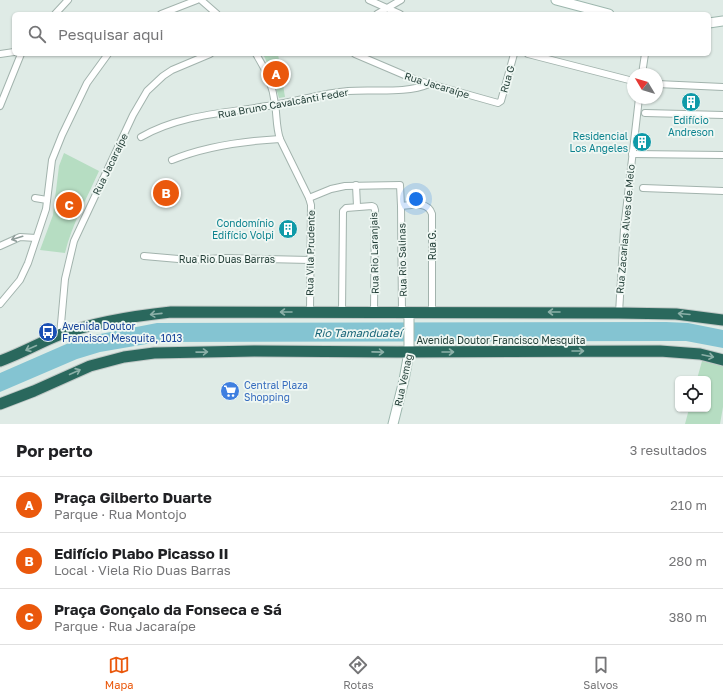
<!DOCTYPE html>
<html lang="pt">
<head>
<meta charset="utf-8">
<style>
  :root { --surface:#fff; --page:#f2f2f2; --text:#202124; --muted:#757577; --line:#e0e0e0; --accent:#ea580c }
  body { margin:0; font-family:"Golos Text",sans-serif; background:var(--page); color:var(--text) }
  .controls { position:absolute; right:12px; bottom:12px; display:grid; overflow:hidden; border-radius:6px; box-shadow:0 1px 3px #0004 }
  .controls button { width:36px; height:36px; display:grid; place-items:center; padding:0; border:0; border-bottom:1px solid var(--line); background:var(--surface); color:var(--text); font:20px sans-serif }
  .compass { position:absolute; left:627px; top:68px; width:36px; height:36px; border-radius:50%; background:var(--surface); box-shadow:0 1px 3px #0004; rotate:308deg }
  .you { position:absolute; left:416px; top:199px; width:14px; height:14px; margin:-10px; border:3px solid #fff; border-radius:50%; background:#1a73e8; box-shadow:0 0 0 6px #1a73e833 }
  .badge { display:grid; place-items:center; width:26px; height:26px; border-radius:50%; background:var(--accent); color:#fff; font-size:13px; font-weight:700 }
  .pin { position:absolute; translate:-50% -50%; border:2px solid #fff; box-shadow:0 1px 4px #0006 }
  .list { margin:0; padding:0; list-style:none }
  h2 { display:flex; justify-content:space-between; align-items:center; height:52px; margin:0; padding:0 16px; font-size:17px }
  h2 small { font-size:13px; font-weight:400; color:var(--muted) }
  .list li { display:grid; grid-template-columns:26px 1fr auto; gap:12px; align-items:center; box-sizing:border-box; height:56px; padding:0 16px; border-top:1px solid var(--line) }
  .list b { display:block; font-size:15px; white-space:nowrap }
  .list p { margin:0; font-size:13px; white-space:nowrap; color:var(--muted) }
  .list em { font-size:13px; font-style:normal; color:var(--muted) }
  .icon { flex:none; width:22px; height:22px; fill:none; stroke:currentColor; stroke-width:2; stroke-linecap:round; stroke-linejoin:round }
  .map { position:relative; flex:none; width:723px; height:424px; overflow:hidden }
  .search { position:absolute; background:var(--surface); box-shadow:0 1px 3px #0004; left:12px; right:12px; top:12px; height:44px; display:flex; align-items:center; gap:10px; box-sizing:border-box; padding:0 14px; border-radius:6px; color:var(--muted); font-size:15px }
  .sheet { height:220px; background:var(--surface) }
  nav { display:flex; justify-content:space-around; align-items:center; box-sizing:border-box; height:56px; border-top:1px solid var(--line); background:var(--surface); font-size:11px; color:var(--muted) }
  nav a { display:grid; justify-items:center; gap:2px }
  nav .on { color:var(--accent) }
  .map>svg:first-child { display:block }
  .green { fill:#b6ddc2 }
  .water { fill:#84c4d2 }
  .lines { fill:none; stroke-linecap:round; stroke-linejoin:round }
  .street-casing { stroke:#a2b3ad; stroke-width:8 }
  .secondary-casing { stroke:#9db7ae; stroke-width:11 }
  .highway-casing { stroke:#c0c8c6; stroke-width:13 }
  .street { stroke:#fff; stroke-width:6 }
  .secondary { stroke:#fff; stroke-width:9 }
  .highway { stroke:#2a685d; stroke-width:11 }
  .oneway { stroke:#8f9d9a }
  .oneway2 { stroke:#8cb0a8 }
  .labels { text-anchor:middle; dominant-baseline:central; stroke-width:3.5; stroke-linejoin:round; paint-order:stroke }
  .street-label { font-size:10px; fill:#1f3b34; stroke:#eff7f3 }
  .culture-label { font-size:10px; fill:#0d838f; stroke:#eff7f3; text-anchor:end }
  .transit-label { font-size:10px; fill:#164399; stroke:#eff7f3; text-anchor:start }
  .shop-label { font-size:10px; fill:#366cbe; stroke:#eff7f3; text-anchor:start }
  .water-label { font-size:11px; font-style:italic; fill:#186578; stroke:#eff7f3 }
</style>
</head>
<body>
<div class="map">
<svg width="723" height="424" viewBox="0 0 723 424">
  <rect width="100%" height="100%" fill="#dfebe6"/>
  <!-- green -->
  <g class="green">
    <polygon points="263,54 278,54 285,97 279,98 270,69"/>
    <path d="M64,153L99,171C87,198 72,224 65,253L40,250L53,215L59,166Z"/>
    <polygon points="702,361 723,365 723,407 720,424 685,424 689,409 708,409 708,379 697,379"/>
  </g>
  <!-- water -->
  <polygon class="water" points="666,322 688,323 723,330 723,348 686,341 666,341 158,342 100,352 77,359 0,392 0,373 71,342 95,335 157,323"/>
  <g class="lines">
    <defs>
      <g id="street">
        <polyline points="201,0 217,14"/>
        <polyline points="369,0 400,14"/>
        <polyline points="55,14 68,0"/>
        <polyline points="161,14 197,0"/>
        <polyline points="377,14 401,0"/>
        <polyline points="0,54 14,52"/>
        <path d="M256,54C265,68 273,87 275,104C277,116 276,127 280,139L309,198L311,205L310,312"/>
        <polyline points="355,54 416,80 498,103 501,101 514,54"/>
        <polyline points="528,54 633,81"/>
        <polyline points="642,74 645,54"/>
        <polyline points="657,84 723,87"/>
        <polyline points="0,106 21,54"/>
        <polyline points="645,113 723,115"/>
        <path d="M141,137C180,114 229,113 273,105C298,101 323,93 348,91C373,89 406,94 429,84"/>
        <polyline points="632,154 723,155"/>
        <path d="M172,160C206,146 244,141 280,139"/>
        <polyline points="356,185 357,206"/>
        <polyline points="643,188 723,191"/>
        <polyline points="35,198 47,200"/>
        <polyline points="309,198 331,189 345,186 400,185 401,206 402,312"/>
        <path d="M401,206C412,205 428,201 432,214V312"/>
        <polyline points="0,246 20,237 36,238"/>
        <polyline points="144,256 190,260 224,258 310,260"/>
        <polyline points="0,304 20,280 28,263 46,209 52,160 62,135 87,83 108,54"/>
        <polyline points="342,312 343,211 346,208 372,206 374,207 375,210 374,312"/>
        <polyline points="619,313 624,229 639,98"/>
        <polyline points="60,335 65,279 74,241 133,115 147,91 163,76 172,70 210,54"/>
      </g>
      <g id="secondary">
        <polyline points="556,0 609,14"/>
        <polyline points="709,23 723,21"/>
        <polyline points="393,424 404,380 409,352 409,312"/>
      </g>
      <g id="highway">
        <path d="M0,361C20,354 39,343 59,335C95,322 133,316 171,312L619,313L676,314L723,320"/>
        <polyline points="0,404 34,391 90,366 124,357 154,353 254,351 397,352 660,351 700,354 723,360"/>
      </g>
    </defs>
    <!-- street casing -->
    <use href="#street" class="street-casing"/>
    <!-- secondary casing -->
    <use href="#secondary" class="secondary-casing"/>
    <!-- highway casing -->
    <use href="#highway" class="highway-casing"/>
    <!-- street -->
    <use href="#street" class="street"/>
    <!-- secondary -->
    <use href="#secondary" class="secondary"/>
    <!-- highway -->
    <use href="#highway" class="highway"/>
  </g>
  <!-- one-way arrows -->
  <defs><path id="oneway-shaft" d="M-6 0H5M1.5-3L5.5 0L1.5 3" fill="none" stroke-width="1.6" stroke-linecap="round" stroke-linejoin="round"/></defs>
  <use class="oneway" href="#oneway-shaft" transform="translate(17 238) rotate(163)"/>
  <g class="oneway2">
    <use href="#oneway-shaft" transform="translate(286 312) rotate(180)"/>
    <use href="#oneway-shaft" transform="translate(554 312) rotate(-180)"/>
    <use href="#oneway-shaft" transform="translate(156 314) rotate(174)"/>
    <use href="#oneway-shaft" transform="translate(684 314) rotate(-175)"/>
    <use href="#oneway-shaft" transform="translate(31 348) rotate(156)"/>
    <use href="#oneway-shaft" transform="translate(578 351)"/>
    <use href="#oneway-shaft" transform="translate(202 352) rotate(-1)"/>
    <use href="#oneway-shaft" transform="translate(378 352) rotate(1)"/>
    <use href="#oneway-shaft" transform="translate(448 352)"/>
    <use href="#oneway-shaft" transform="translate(708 356) rotate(12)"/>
    <use href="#oneway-shaft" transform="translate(75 372) rotate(-24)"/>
  </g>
  <!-- icons -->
  <defs>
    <symbol id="building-disc" viewBox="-11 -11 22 22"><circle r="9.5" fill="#0f9aa8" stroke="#eff7f3"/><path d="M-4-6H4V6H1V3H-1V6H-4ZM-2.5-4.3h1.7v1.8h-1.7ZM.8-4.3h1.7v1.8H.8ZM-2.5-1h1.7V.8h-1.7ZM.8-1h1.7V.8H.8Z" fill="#fff"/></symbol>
    <symbol id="bus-disc" viewBox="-11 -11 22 22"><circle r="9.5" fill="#1a4fb4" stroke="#eff7f3"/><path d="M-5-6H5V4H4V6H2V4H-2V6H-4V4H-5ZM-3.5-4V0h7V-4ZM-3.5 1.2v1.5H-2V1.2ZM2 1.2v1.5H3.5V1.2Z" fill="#fff"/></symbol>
    <symbol id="supermarket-disc" viewBox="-11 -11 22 22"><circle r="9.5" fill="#3f7fe0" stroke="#eff7f3"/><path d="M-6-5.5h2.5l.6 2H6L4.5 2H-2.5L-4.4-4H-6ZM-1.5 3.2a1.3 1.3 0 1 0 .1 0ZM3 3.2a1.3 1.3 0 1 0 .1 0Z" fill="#fff"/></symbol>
  </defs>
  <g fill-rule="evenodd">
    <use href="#building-disc" x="680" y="91" width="22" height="22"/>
    <use href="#building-disc" x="631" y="131" width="22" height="22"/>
    <use href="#building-disc" x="277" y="218" width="22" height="22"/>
    <use href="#bus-disc" x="37" y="321" width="22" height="22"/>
    <use href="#supermarket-disc" x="219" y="380" width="22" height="22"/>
  </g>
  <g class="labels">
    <!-- street labels -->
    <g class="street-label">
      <text transform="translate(507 79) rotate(-74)">Rua G</text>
      <text transform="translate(437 85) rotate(17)">Rua Jacaraípe</text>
      <text transform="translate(283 103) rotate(-10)">Rua Bruno Cavalcânti Feder</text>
      <text transform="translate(110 164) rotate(-64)">Rua Jacaraípe</text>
      <text transform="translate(625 229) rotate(-85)">Rua Zacarias Alves de Melo</text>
      <text transform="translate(432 245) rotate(-90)">Rua G.</text>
      <text transform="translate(310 253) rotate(-89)">Rua Vila Prudente</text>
      <text transform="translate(374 253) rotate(-91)">Rua Rio Laranjais</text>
      <text x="227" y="259">Rua Rio Duas Barras</text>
      <text transform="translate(402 260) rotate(-91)">Rua Rio Salinas</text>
      <text x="501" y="340">Avenida Doutor Francisco Mesquita</text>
      <text transform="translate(403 380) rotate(-78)">Rua Vemag</text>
    </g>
    <!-- culture labels -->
    <g class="culture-label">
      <text x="691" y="120" text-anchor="middle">Edifício<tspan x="691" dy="12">Andreson</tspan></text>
      <text x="628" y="136">Residencial<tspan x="628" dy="12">Los Angeles</tspan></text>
      <text x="274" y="223">Condomínio<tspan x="274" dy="12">Edifício Volpi</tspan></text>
    </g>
    <!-- transit labels -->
    <g class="transit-label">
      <text x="62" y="326">Avenida Doutor<tspan x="62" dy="12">Francisco Mesquita, 1013</tspan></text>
    </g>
    <!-- shop labels -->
    <g class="shop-label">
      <text x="244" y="385">Central Plaza<tspan x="244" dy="12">Shopping</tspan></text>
    </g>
    <!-- water labels -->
    <g class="water-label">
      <text x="358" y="332">Rio Tamanduateí</text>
    </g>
  </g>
</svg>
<div class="controls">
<button><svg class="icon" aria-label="locate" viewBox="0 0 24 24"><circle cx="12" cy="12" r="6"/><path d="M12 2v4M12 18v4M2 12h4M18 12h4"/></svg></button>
</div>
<svg class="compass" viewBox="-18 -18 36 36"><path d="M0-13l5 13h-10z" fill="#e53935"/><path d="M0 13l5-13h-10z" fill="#757577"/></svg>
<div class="you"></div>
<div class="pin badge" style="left:276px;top:74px">A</div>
<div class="pin badge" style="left:166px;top:193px">B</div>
<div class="pin badge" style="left:69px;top:205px">C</div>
<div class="search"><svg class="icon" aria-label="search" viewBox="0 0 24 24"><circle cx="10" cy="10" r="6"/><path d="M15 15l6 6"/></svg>Pesquisar aqui</div>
</div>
<section class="sheet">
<h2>Por perto<small>3 resultados</small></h2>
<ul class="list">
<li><span class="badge">A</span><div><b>Praça Gilberto Duarte</b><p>Parque · Rua Montojo</p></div><em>210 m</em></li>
<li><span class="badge">B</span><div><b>Edifício Plabo Picasso II</b><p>Local · Viela Rio Duas Barras</p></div><em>280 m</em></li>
<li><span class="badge">C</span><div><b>Praça Gonçalo da Fonseca e Sá</b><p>Parque · Rua Jacaraípe</p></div><em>380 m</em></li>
</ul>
</section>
<nav>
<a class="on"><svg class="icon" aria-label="map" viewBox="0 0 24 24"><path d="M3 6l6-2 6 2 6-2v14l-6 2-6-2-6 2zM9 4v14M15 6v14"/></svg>Mapa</a>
<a><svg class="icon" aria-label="directions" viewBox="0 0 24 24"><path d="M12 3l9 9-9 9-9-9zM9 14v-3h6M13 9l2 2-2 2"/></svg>Rotas</a>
<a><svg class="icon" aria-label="saved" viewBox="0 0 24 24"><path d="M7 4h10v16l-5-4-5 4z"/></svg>Salvos</a>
</nav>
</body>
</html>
